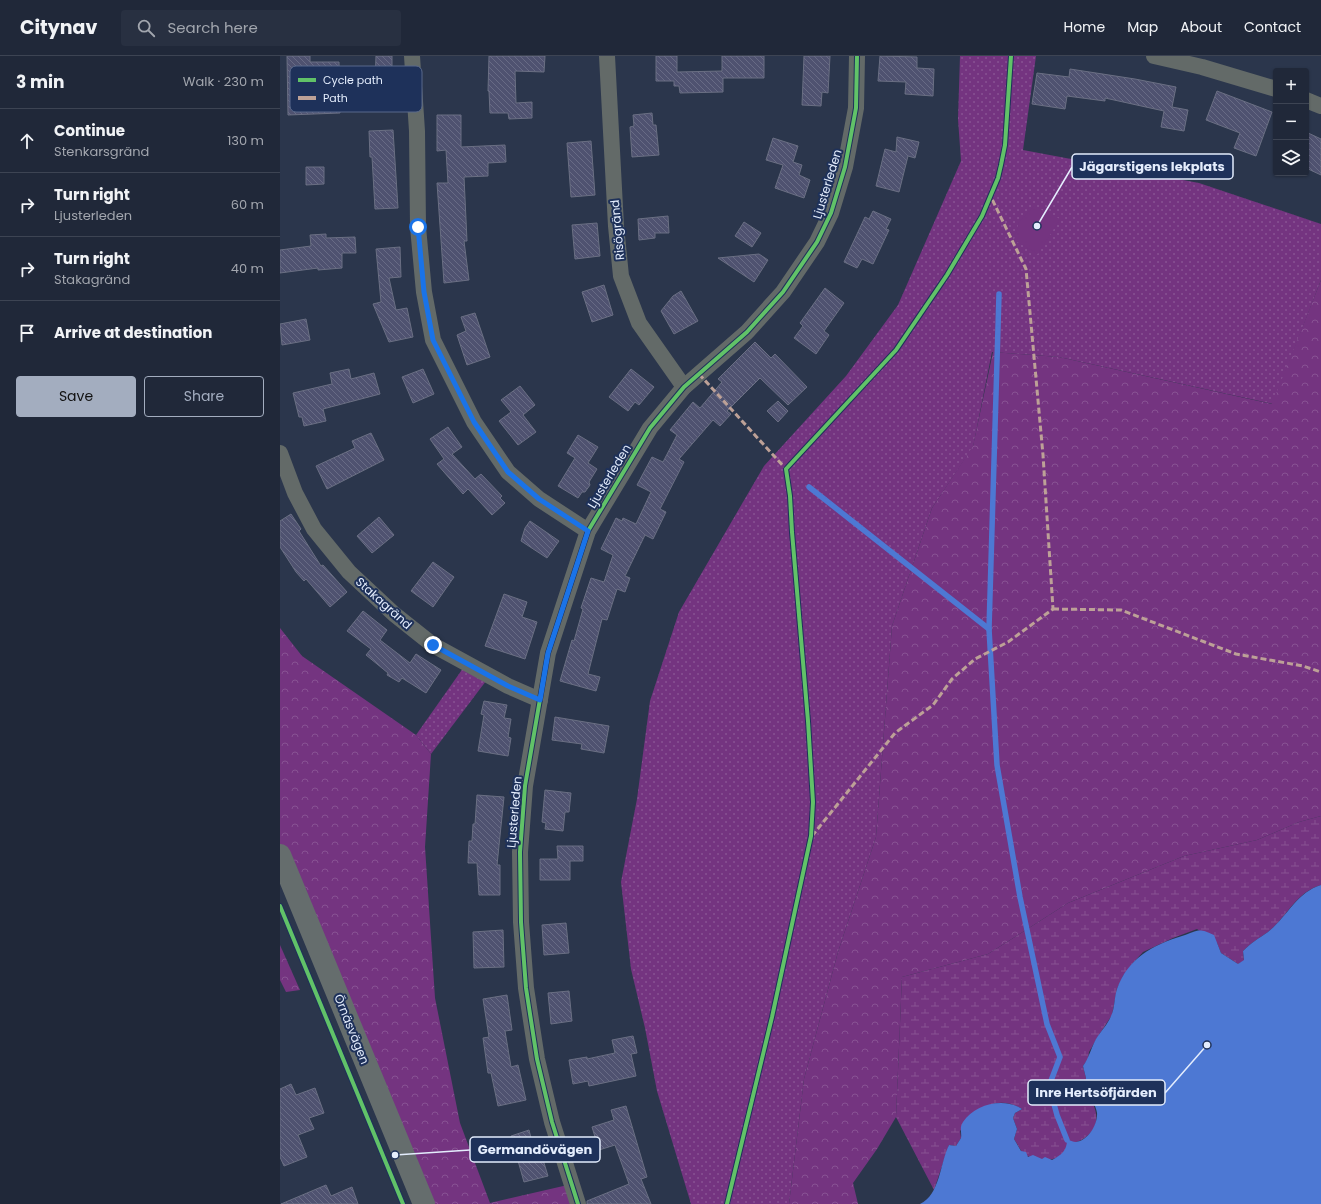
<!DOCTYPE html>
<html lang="en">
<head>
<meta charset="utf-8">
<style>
  :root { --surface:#202839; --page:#283041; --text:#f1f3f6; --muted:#a2a6ae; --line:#3d4453; --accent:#a3adbf }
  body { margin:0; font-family:Poppins,sans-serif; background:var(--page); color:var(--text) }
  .controls { position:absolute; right:12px; top:12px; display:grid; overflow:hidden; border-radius:4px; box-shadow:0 1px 3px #0004 }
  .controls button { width:36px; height:36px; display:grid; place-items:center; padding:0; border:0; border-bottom:1px solid var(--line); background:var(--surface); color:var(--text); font:20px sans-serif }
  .stop { position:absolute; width:12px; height:12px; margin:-9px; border:3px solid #1a73e8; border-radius:50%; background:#fff }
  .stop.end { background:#1a73e8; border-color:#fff; box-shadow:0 1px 4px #0008 }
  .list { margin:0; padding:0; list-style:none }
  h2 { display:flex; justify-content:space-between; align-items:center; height:52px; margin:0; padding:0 16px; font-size:17px }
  h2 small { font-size:13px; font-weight:400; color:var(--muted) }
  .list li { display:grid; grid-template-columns:26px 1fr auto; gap:12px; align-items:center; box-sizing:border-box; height:64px; padding:0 16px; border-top:1px solid var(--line) }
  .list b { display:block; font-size:15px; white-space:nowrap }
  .list p { margin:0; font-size:13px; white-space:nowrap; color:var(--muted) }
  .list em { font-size:13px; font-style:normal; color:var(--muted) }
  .actions { display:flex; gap:8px; padding:12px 16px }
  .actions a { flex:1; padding:9px 0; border:1px solid var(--accent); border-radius:4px; text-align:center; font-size:14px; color:var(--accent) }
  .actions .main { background:var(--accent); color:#111 }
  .icon { flex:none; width:22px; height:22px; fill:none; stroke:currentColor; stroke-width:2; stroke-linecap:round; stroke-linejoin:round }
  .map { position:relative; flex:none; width:1041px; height:1148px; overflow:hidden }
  header { display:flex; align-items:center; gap:24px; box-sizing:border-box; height:56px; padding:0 20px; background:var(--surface); border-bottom:1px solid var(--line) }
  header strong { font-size:19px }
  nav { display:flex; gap:22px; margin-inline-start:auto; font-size:14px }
  .search { width:280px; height:36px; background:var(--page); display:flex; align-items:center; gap:10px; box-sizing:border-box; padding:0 14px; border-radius:4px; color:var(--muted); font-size:15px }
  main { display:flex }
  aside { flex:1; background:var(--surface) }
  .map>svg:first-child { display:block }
  .grass { fill:url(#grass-dots) }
  .forest { fill:url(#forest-crowns) }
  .wetland { fill:url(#wetland-marsh) }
  .park { fill:#743480 }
  .water { fill:#4d78d3 }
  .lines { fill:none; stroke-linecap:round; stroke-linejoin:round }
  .stream { stroke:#4d78d3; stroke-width:5.5 }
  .building { fill:url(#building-back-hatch); stroke:#6a6f83 }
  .street { stroke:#636a68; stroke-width:16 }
  .secondary { stroke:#656d6d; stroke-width:22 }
  .quiet { stroke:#bda197; stroke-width:3; stroke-dasharray:6 3; stroke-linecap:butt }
  .cycleway-casing { stroke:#1e315a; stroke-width:6 }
  .cycleway { stroke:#61c268; stroke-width:4 }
  .route { stroke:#1a73e8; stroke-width:5 }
  .labels { text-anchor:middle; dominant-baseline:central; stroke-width:4; stroke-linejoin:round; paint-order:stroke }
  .street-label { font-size:12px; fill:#e4edfd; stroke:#1e315a }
  .key { fill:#1e315a; stroke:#59698b; stroke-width:1 }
  .key-label { font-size:11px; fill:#e4edfd }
  .leader { fill:none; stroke:#e4edfd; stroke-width:1.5 }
  .callout-dot { fill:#e4edfd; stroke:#1e315a; stroke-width:1.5 }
  .callout { fill:#1e315a; stroke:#e4edfd; stroke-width:1.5 }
  .callout-label { font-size:13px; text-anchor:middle; font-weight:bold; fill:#e4edfd }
</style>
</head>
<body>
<header>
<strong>Citynav</strong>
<div class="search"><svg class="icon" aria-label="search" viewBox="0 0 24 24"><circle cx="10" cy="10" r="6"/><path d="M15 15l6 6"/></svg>Search here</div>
<nav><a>Home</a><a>Map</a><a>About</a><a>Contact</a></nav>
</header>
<main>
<aside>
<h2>3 min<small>Walk · 230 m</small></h2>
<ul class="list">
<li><svg class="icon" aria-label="ahead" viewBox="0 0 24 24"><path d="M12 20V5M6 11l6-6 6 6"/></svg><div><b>Continue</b><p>Stenkarsgränd</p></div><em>130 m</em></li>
<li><svg class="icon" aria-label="right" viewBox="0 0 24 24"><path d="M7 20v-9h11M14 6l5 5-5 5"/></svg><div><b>Turn right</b><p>Ljusterleden</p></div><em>60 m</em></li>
<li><svg class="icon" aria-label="right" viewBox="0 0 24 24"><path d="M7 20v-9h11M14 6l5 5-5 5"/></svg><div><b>Turn right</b><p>Stakagränd</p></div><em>40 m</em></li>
<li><svg class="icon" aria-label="arrive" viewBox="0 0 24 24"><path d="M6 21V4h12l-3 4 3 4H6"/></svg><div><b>Arrive at destination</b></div></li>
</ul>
<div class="actions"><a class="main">Save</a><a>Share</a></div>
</aside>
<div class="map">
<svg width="1041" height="1148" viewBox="0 0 1041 1148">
  <defs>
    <pattern id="grass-dots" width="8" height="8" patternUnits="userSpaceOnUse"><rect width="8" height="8" fill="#743480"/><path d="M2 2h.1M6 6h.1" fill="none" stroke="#885293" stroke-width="1.8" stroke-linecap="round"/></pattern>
    <pattern id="forest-crowns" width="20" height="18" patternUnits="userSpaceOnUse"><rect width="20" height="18" fill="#743480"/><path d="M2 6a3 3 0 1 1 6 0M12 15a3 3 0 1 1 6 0" fill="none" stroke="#885293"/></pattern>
    <pattern id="wetland-marsh" width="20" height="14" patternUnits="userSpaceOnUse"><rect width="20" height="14" fill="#743480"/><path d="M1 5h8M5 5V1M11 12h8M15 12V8" fill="none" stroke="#885293"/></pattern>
    <pattern id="building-back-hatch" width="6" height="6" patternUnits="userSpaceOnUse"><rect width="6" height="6" fill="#4f5270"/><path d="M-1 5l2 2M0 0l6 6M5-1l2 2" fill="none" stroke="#686b85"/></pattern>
  </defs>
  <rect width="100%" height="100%" fill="#2b364c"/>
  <!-- grass -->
  <g class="grass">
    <polygon points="680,0 756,0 743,94 919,127 1041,168 1041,224 993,348 779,301 712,296 693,391 652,452 612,570 596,781 558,896 524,1023 509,1148 411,1148 377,1035 365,972 351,913 341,826 357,743 370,645 399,556 484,410 566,320 618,249 681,105 678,63"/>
    <polygon points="186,608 209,621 151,698 136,679"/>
  </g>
  <!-- forest -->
  <g class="forest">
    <polygon points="1041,224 1041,760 1019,766 977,784 904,800 788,847 708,898 622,921 616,1061 597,1093 573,1127 578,1148 509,1148 524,1023 558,896 596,781 612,570 652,452 693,390 713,296 779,301 992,348"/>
    <polygon points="0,572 22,600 136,679 151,698 145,791 155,942 180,1067 210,1147 292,1128 298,1148 144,1148 0,798"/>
    <polygon points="0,889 20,934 6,936 0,924"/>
  </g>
  <!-- wetland -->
  <path class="wetland" d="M1041,760V829C1016,836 1007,861 988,876C979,882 971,887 963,895L964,905L958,908L941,897L937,887L917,873L893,882L863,896L852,908L843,920L837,933L832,959L817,982L809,996L808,1003L803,1010L806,1022L804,1033C816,1049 825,1069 803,1083C799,1086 793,1086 789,1089C785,1091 785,1096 781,1099C772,1107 751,1105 742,1096C739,1092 737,1087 734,1083L737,1073L733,1062L735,1057L742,1053C713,1037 700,1055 680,1075L681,1082L676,1090L669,1089L654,1134L616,1061L622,921L708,898L788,847L904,800L977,784L1019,766Z"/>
  <!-- park -->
  <polygon class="park" points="754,150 780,163 758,198 734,184 739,166"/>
  <!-- water -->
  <path class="water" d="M1041,829V1148H640C660,1139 660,1107 669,1089L676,1090C677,1088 680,1084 681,1082C682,1076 679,1072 683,1066C695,1048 724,1041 742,1053L735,1057L733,1062L737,1073L734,1083L741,1095L746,1096L748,1101L753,1099L762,1103L765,1101L772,1104C781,1099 787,1095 787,1084C790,1084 793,1086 796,1086C808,1085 818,1068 817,1057C816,1049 809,1040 804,1033L806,1022L803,1010C809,1002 811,992 816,983C821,975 828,968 831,960C835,952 834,942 837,933C848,902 873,889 902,880C917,875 918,871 934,879L941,897L958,908L964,904L963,895C971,887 979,882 988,876C1007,861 1017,836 1041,829Z"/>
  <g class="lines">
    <!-- stream -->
    <g class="stream">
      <polyline points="719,238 709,573 717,709 740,841 767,968 780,1001 769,1030 777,1059 787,1084"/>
      <polyline points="529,431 709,573"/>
    </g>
  </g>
  <!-- building -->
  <g class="building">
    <polygon points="7,0 30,0 30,6 59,6 60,57 8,59"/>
    <polygon points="96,0 112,0 112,28 95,27"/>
    <polygon points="209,0 265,0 264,16 235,15 236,47 252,46 252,62 229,63 228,57 210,57 209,35 208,35"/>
    <polygon points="376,0 397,0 397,16 442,15 442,0 484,0 484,22 443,22 443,36 400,37 399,30 394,30 394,25 376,25"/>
    <polygon points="524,0 550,0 548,37 542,36 541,50 522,49"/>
    <polygon points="600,0 637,1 637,12 654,13 653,40 625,38 626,26 598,25"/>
    <polygon points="790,13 855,23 896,31 892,51 908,54 904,75 881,71 884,55 825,42 825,45 787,40 785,53 752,48 757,17 789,21"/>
    <polygon points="937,35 992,56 976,100 954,92 960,77 926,64"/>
    <polygon points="372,57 373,69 376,69 379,99 352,101 350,71 354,70 353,59"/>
    <polygon points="157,59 181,59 181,91 225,89 226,106 208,107 208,120 184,121 187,185 184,185 189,224 164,227 157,127 168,127 166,94 157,95"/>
    <polygon points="113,74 118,152 95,153 92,101 90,101 89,75"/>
    <polygon points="1026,76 1041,83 1041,119 1026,112"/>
    <polygon points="617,81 639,86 635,102 628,100 619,136 596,130 605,93 616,96"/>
    <polygon points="493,82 518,90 513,106 522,109 519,119 530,124 524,142 495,132 503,109 486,104"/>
    <polygon points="311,85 315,139 291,141 287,87"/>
    <polygon points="26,111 44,111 44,128 26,129"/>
    <polygon points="593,155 611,163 606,173 609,174 593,208 582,203 577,212 564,206 585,161 589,163"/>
    <polygon points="388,160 389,177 375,177 375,182 359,184 358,163"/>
    <polygon points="464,166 481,177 472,191 455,180"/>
    <polygon points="317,167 320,200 295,203 292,169"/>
    <polygon points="46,178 46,182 75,181 76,197 62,197 62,212 38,214 38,212 0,217 0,194 31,190 30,179"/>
    <polygon points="120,191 121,221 109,222 116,254 127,252 133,281 109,286 93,248 101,246 96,193"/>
    <polygon points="479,198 488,204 474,226 438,202"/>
    <polygon points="324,229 333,259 312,266 302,236"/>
    <polygon points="545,232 564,247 544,275 549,279 536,298 514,282 523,270 520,267"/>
    <polygon points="401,235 418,265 394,278 381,255 393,240"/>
    <polygon points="195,257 210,301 187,309 177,279 186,275 181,261"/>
    <polygon points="26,263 30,284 2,289 0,268"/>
    <polygon points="475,286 491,302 495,298 527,331 508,349 480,322 447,355 451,358 440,370 433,364 399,403 404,406 380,453 386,456 373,483 365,479 345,520 350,522 345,536 337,533 327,564 322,563 308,618 320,621 316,635 280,625 292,584 294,585 303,553 301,552 311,522 324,526 333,499 321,493 336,462 342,465 343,462 356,468 371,436 357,429 372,401 383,406 397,379 390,374 413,346 420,352 442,326 438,323"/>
    <polygon points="69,313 71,323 94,317 100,338 43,353 46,365 24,370 22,361 19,361 13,337 52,328 50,317"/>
    <polygon points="143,313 154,338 133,347 122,321"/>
    <polygon points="351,313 374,331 359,349 355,346 348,355 329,341"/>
    <polygon points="240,330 255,349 243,359 256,376 238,389 219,365 231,356 221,344"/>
    <polygon points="498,345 508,355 498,366 487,355"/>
    <polygon points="168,371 182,391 172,398 195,423 201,418 222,440 220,442 225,447 212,459 188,433 183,438 157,408 164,403 150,383"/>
    <polygon points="91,377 104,404 47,433 36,410 75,392 72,385"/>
    <polygon points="298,379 318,391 308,407 317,413 309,426 310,429 305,436 302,436 298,442 278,430 295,402 287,397"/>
    <polygon points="11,458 21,473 19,475 41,510 43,509 67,536 50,551 26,523 24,525 16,516 0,491 0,465"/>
    <polygon points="99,461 114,479 92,497 77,480"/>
    <polygon points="250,465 279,485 267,502 241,485 245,472"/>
    <polygon points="153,506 174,521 153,551 131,535"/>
    <polygon points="224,538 247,546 242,561 257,566 245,603 205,590"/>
    <polygon points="83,555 107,574 100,584 130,607 136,598 161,614 146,637 122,622 119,626 107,619 108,617 86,599 91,593 67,575"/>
    <polygon points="204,645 227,649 224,662 231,663 228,681 231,682 228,700 198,695 204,659 201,658"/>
    <polygon points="275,661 329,670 324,697 301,693 302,688 272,684"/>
    <polygon points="265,734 291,737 289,756 285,756 283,775 265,773 266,767 262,766"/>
    <polygon points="197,739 224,741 217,809 220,809 220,839 199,839 197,807 188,807 189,785 192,785 193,768 195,768"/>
    <polygon points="277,790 303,790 303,805 290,805 290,824 260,824 260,803 278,803"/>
    <polygon points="286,867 289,897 264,899 262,869"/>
    <polygon points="223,874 224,911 194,912 193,876"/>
    <polygon points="289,935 292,965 271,968 268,937"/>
    <polygon points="227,939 232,974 225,975 231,1011 238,1009 246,1044 218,1050 211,1017 208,1017 203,982 209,981 203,943"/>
    <polygon points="353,980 357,997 351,998 356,1020 309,1030 308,1025 293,1028 289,1004 307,1001 307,1003 335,997 332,984"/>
    <polygon points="11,1028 16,1039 35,1032 44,1057 29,1062 34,1073 18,1079 27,1101 4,1110 0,1101 0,1033"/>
    <polygon points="346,1050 367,1121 361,1123 371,1148 307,1148 307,1145 349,1128 335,1089 319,1094 312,1071 334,1064 331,1054"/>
    <polygon points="249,1074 252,1086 257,1084 268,1120 244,1126 231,1080"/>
    <polygon points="46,1129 51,1140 72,1131 78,1148 1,1148"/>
  </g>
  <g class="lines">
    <!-- street -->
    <g class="street">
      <polyline points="132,0 137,75 138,171 144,236 153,284 194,366 228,416 259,443 308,475"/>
      <polyline points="327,0 336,170 341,220 359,267 404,331"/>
      <polyline points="874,0 922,11 996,33"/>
      <polyline points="1026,44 1041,50"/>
      <polyline points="0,397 15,437 34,473 69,516 114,558 153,589 228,630 260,644"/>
      <polyline points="298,1148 272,1066 257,1003 246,932 241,866 240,796 245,730 268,597 308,475 370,372 404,331 467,276 503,236 537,186 551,157 565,111 576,52 577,0"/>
    </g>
    <!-- secondary -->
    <polyline class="secondary" points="0,799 144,1148"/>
    <!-- quiet -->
    <g class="quiet">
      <polyline points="419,318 506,413"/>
      <polyline points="773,553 841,554 956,598 1023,610 1041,616"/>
      <polyline points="532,780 615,677 653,649 672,623 695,603 728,586 773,553 763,399 746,213 711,141"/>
    </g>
    <defs>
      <g id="cycleway">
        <polyline points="0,850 123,1148"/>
        <polyline points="298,1148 272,1066 257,1003 246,932 241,866 240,796 245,730 268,597 308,475 370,372 404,331 467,276 503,236 537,186 551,157 565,111 576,52 577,0"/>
        <polyline points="447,1148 492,961 531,780 533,746 528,665 512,476 510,440 506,413 616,294 667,219 702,160 718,122 721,109 725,89 731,0"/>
      </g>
    </defs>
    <!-- cycleway casing -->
    <use href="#cycleway" class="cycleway-casing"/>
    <!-- cycleway -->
    <use href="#cycleway" class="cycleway"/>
  </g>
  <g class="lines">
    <!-- route -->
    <polyline class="route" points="138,171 144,236 153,284 194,366 228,416 259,443 308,475 268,597 260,644 228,630 153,589"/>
  </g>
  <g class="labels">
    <!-- street labels -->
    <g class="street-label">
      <text transform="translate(547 128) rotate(-73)">Ljusterleden</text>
      <text transform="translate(337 174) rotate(-95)">Risögränd</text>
      <text transform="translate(329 420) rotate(-59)">Ljusterleden</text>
      <text transform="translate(104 547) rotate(42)">Stakagränd</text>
      <text transform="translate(234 756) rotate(-85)">Ljusterleden</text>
      <text transform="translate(72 973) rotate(68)">Örnäsvägen</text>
    </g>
  </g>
  <!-- legend -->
  <rect x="10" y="10" width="132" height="46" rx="6" class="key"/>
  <rect x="18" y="22" width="18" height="4" fill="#61c268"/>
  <rect x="18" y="40" width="18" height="4" fill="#bda197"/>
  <g class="key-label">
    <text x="43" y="28">Cycle path</text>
    <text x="43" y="46">Path</text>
  </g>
  <!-- callouts -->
  <path class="leader" d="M757 170L792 111M927 989L885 1037M115 1099L190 1094"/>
  <g class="callout-dot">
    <circle cx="757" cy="170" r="4"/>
    <circle cx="927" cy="989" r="4"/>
    <circle cx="115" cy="1099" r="4"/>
  </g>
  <g class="callout">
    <rect x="792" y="98" width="161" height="25" rx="4"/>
    <rect x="748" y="1024" width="137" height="25" rx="4"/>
    <rect x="190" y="1081" width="130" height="25" rx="4"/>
  </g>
  <g class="callout-label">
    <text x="872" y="115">Jägarstigens lekplats</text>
    <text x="816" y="1041">Inre Hertsöfjärden</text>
    <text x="255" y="1098">Germandövägen</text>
  </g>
</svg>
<div class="controls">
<button>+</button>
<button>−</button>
<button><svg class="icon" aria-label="layers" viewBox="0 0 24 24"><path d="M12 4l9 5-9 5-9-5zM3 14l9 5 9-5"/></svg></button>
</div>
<div class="stop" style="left:138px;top:171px"></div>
<div class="stop end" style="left:153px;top:589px"></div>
</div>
</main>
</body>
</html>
